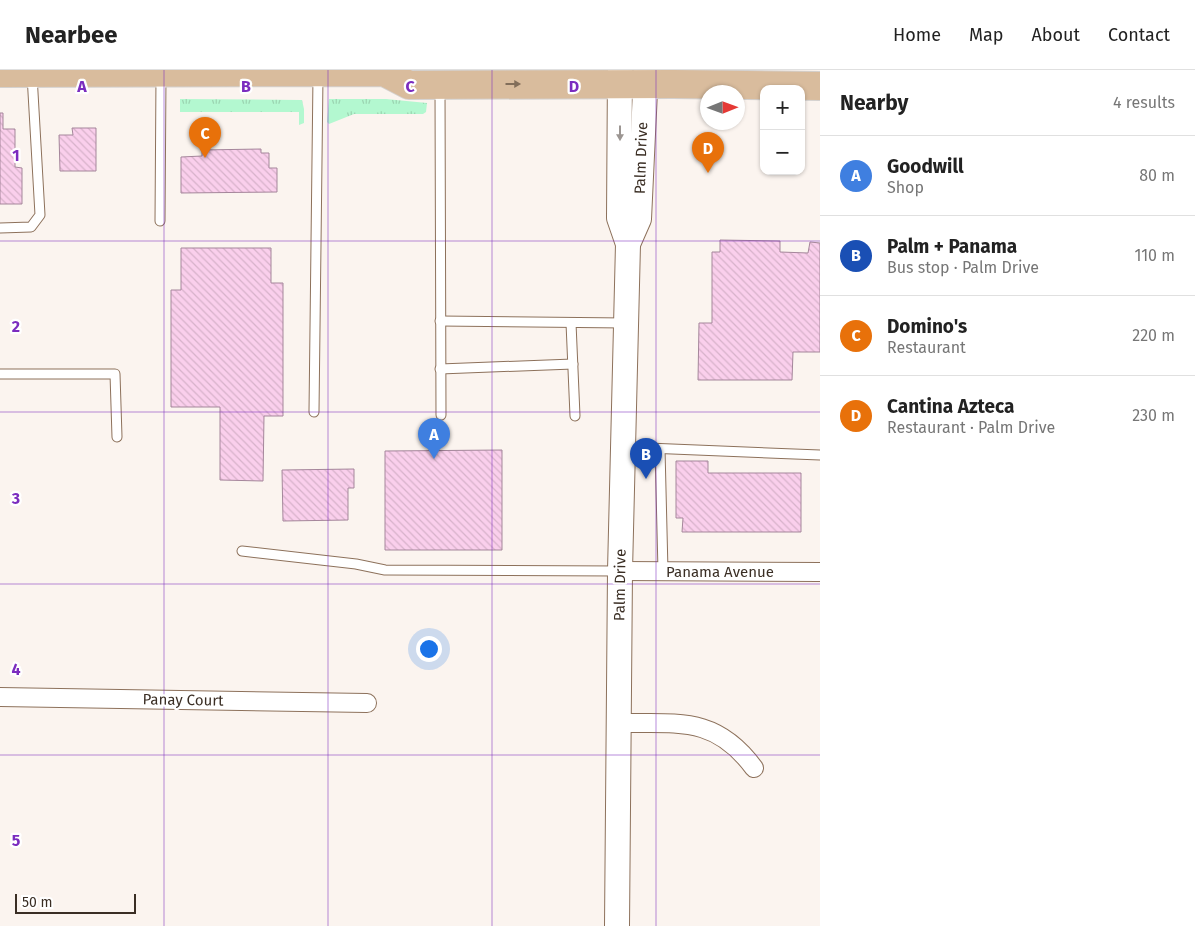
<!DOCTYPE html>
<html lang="en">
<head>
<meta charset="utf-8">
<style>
  :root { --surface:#fff; --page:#f6f6f6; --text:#222; --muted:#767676; --line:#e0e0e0; --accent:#8451c9 }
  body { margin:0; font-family:"Fira Sans",sans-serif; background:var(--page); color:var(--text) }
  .controls { position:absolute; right:15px; top:15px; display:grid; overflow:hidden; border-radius:10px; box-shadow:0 1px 4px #0004 }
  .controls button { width:45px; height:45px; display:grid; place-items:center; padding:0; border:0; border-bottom:1px solid var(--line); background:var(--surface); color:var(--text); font:25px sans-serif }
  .compass { position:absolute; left:700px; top:15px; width:45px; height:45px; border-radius:50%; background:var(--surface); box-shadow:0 1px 4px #0004; rotate:89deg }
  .scale { position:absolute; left:15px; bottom:12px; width:121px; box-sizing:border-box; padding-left:5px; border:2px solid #3a2e24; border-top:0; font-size:14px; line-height:18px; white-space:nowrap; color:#3a2e24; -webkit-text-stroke:4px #fff; paint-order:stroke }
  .you { position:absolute; left:428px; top:578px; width:18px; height:18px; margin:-12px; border:4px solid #fff; border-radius:50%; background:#1a73e8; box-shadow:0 0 0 8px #1a73e833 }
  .badge { display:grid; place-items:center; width:32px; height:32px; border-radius:50%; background:var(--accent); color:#fff; font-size:16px; font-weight:700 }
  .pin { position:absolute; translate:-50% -41px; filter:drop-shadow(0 1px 2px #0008) }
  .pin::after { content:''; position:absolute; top:26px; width:18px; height:15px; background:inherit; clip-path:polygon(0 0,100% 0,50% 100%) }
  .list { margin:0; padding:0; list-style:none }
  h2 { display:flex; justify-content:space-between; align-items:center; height:65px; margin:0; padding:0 20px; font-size:21px }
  h2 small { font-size:16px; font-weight:400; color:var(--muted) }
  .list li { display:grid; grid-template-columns:32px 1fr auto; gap:15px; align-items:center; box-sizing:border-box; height:80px; padding:0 20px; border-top:1px solid var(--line) }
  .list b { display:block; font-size:19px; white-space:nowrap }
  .list p { margin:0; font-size:16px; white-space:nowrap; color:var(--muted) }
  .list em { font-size:16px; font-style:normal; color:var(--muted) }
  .map { position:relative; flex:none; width:820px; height:856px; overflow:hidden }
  header { display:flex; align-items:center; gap:30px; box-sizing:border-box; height:70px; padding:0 25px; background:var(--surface); border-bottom:1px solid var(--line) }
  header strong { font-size:24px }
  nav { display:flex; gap:28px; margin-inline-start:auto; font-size:18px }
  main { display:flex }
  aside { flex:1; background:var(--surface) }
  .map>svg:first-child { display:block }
  .grass { fill:url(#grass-tufts) }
  .building { fill:url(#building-back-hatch); stroke:#a5869b }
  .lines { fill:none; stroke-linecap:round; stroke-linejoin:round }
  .lane-casing { stroke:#8d715b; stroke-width:11 }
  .street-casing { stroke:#8d715b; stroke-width:20 }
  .secondary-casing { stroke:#8d715b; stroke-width:26 }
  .primary-casing { stroke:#d4d1cf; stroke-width:30 }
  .lane { stroke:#fff; stroke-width:9 }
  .street { stroke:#fff; stroke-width:18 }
  .secondary { stroke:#fff; stroke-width:24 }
  .primary { stroke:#d9bc9d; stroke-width:28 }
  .oneway { fill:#826e5a }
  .oneway2 { fill:#9c9692 }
  .grid { fill:none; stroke:#7b2cbf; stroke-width:1; stroke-opacity:0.55 }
  .labels { text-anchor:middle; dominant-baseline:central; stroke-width:4.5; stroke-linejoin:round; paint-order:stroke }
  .street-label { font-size:15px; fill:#3a2e24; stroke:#fff }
  .grid-label { font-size:16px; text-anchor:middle; font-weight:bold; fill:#7b2cbf; stroke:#fff; stroke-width:4.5; stroke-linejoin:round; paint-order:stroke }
</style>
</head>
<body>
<header>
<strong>Nearbee</strong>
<nav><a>Home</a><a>Map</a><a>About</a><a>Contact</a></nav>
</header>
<main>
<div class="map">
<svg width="820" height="856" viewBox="0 0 820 856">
  <defs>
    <pattern id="grass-tufts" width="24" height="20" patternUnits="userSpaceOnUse" patternTransform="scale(1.25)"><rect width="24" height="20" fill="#b3f8d0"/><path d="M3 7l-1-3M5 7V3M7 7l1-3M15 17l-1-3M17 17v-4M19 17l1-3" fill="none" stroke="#9bd5b2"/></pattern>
    <pattern id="building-back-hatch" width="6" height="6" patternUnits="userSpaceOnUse" patternTransform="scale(1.25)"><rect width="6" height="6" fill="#facfec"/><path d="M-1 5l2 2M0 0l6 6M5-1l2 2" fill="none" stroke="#d7b2ca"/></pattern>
  </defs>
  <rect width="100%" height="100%" fill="#fbf4ef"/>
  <!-- grass -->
  <g class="grass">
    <polygon points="180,29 302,30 304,39 304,53 299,55 299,42 180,42"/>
    <polygon points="329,29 386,29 427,33 426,42 423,44 354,44 329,54 327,52"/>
  </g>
  <!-- building -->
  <g class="building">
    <polygon points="0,43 3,43 3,59 15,59 15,97 22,98 22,134 0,134"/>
    <polygon points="72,58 96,58 96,101 60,101 59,65 73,65"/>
    <polygon points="261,79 261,83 269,83 269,98 277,98 277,122 181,123 181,87 202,86 202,80"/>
    <polygon points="720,170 780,171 780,182 808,183 810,172 820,173 820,282 793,282 792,310 698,310 699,253 712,253 712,182 720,182"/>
    <polygon points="181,178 271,178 271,213 283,213 283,346 264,346 263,411 220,410 220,337 171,337 171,220 181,220"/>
    <polygon points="502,380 502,480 385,480 385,381"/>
    <polygon points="676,391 708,391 708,403 801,403 801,462 682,462 683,448 676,448"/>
    <polygon points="354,399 354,418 348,418 348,450 283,451 282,400"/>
  </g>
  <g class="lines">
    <defs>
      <g id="lane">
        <polyline points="440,18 441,345"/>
        <polyline points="160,151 161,6"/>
        <polyline points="0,158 31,157 40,145 32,5"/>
        <polyline points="440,251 625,253"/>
        <polyline points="571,253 575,346"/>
        <polyline points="440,299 573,294"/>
        <polyline points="0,304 115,304 117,367"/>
        <polyline points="314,342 318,6"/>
        <polyline points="623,377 820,385"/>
        <polyline points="660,379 663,501"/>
        <polyline points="242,481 356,494 385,500 618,501"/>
      </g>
      <g id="street">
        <polyline points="620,501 820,502"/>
        <polyline points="0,627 367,633"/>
        <path d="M618,653C677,654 715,645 754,698"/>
      </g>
      <g id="secondary">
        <polyline points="628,174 639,149 646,0"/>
        <polyline points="617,856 620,501 628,174 619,148 620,0"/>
      </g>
      <polyline id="primary" points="0,3 384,2 409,15 673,14 820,16"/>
    </defs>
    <!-- lane casing -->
    <use href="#lane" class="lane-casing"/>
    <!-- street casing -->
    <use href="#street" class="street-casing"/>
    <!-- secondary casing -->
    <use href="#secondary" class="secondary-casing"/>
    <!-- primary casing -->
    <use href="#primary" class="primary-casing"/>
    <!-- lane -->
    <use href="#lane" class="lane"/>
    <!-- street -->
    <use href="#street" class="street"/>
    <!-- secondary -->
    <use href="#secondary" class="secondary"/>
    <!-- primary -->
    <use href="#primary" class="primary"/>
  </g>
  <!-- one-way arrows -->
  <defs><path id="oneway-solid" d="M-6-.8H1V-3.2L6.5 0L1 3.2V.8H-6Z" transform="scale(1.25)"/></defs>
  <use class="oneway" href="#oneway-solid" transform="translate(513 14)"/>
  <use class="oneway2" href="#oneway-solid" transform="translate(620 63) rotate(90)"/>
  <!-- grid -->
  <path class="grid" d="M164,0V856M328,0V856M492,0V856M656,0V856M0,171H820M0,342H820M0,514H820M0,685H820"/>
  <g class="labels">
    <!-- street labels -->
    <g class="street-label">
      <text transform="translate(641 88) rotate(-88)">Palm Drive</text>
      <text x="720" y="502">Panama Avenue</text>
      <text transform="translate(620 515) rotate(-89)">Palm Drive</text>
      <text transform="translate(183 630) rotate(1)">Panay Court</text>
    </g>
  </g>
  <g class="grid-label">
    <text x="82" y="22">A</text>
    <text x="246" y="22">B</text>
    <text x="410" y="22">C</text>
    <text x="574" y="22">D</text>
    <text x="16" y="91">1</text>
    <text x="16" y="262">2</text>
    <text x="16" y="434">3</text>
    <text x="16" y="605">4</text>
    <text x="16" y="776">5</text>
  </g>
</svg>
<div class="controls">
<button>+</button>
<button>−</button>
</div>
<svg class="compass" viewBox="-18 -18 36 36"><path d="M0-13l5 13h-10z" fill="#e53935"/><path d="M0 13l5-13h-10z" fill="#767676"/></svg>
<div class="scale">50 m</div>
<div class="you"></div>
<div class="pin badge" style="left:434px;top:389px;background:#3f7fe0">A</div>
<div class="pin badge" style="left:646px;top:409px;background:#1a4fb4">B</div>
<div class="pin badge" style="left:205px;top:88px;background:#e8710a">C</div>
<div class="pin badge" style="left:708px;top:103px;background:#e8710a">D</div>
</div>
<aside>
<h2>Nearby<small>4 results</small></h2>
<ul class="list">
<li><span class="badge" style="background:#3f7fe0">A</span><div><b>Goodwill</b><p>Shop</p></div><em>80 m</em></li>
<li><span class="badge" style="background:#1a4fb4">B</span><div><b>Palm + Panama</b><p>Bus stop · Palm Drive</p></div><em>110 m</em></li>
<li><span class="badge" style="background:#e8710a">C</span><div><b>Domino's</b><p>Restaurant</p></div><em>220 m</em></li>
<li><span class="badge" style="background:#e8710a">D</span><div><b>Cantina Azteca</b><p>Restaurant · Palm Drive</p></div><em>230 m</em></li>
</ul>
</aside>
</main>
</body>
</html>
